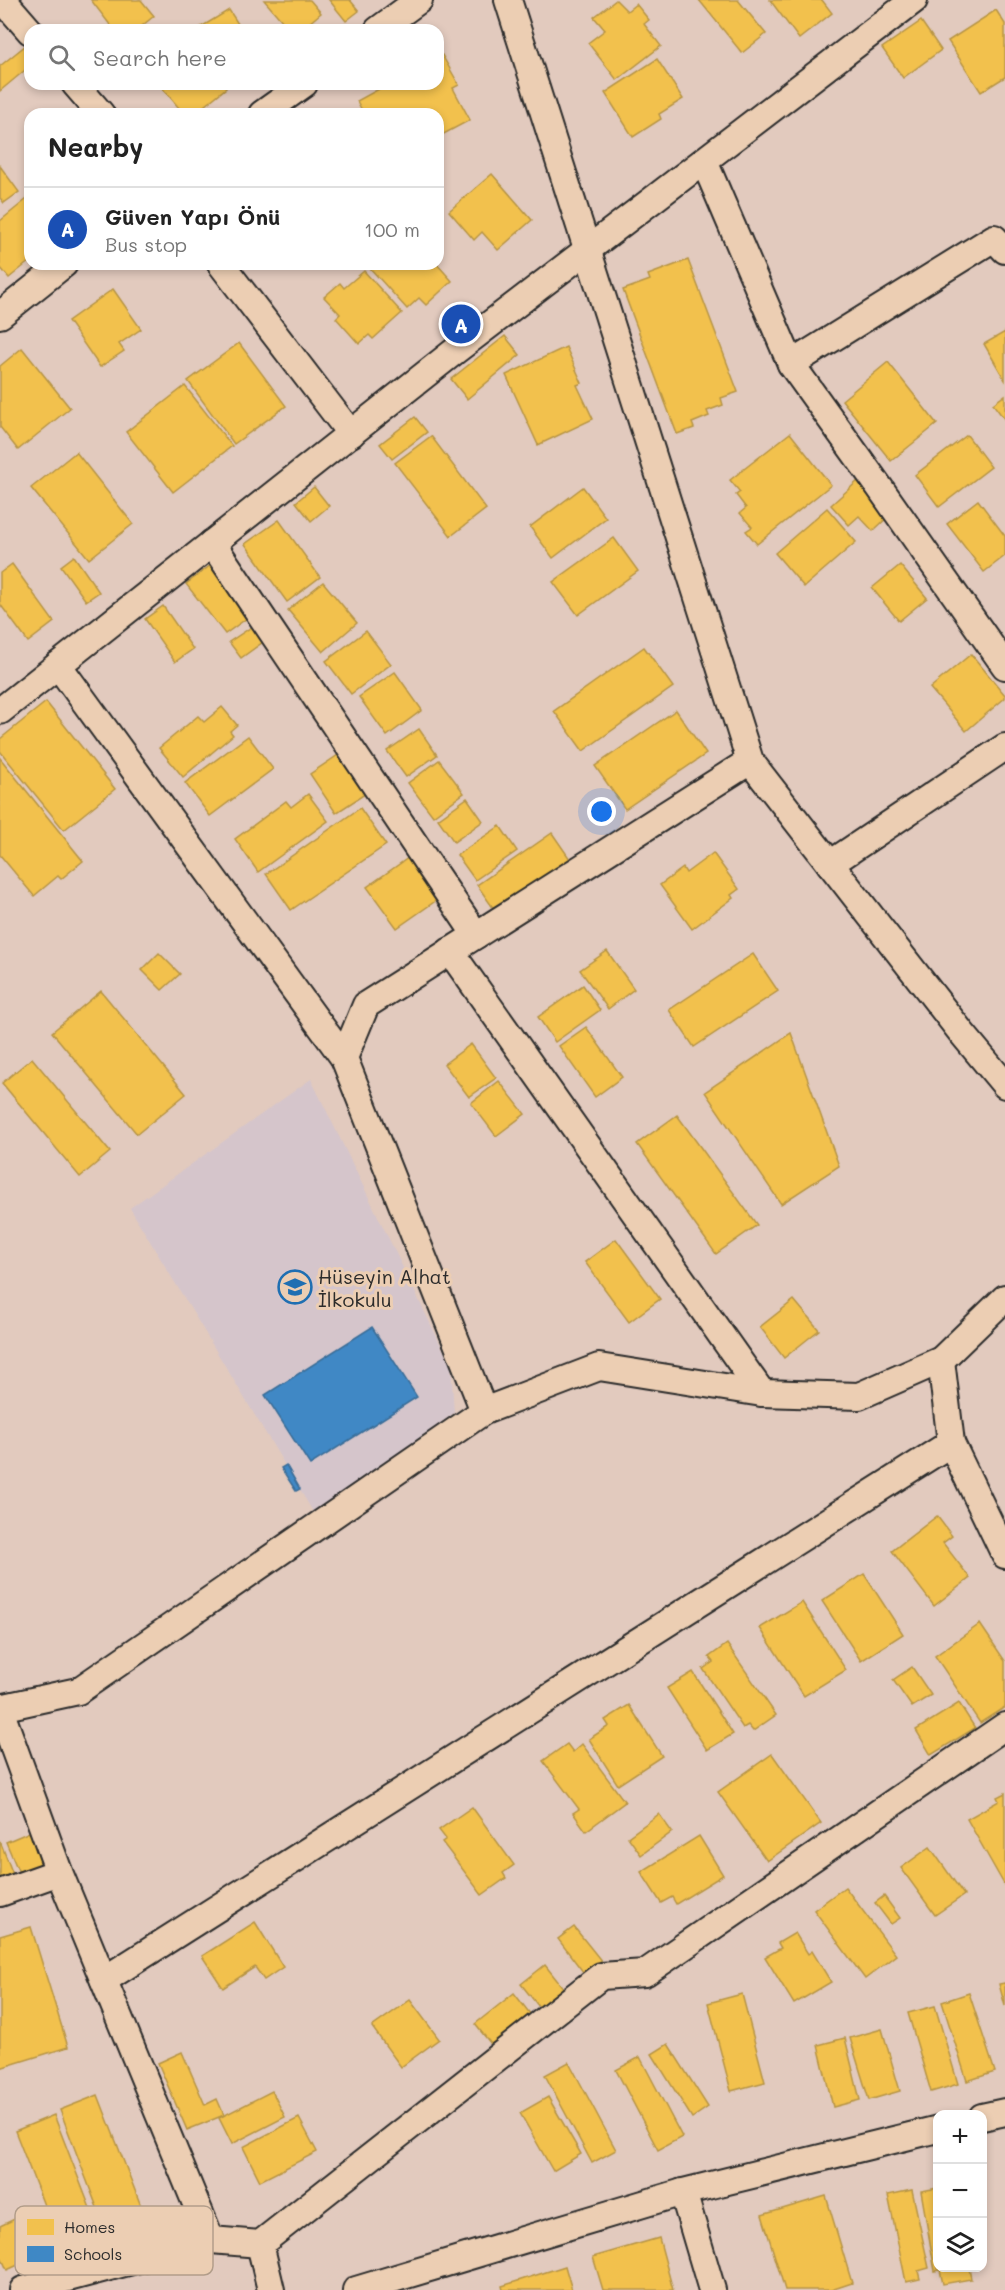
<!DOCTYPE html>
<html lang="en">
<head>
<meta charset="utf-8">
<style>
  :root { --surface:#fff; --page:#f6f6f6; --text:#222; --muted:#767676; --line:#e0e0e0; --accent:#1f6fb2 }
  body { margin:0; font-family:Mali,sans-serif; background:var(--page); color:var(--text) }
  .controls { position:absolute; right:18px; bottom:18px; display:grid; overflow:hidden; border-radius:12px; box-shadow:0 3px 9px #0003 }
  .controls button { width:54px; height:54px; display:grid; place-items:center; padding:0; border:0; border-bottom:2px solid var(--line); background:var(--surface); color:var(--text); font:30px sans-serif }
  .you { position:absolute; left:602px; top:812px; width:21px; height:21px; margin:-15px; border:4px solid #fff; border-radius:50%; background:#1a73e8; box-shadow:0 0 0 9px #1a73e833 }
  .badge { display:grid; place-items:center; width:39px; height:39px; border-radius:50%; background:var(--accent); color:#fff; font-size:20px; font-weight:700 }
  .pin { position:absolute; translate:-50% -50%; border:3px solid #fff; box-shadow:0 2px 6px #0006 }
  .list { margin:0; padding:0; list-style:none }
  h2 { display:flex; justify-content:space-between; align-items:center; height:78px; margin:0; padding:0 24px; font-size:26px }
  h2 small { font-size:20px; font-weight:400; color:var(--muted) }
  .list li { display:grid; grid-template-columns:39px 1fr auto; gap:18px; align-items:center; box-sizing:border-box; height:84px; padding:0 24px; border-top:2px solid var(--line) }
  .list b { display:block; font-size:22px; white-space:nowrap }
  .list p { margin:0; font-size:20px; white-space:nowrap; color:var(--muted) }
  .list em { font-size:20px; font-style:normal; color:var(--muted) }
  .icon { flex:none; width:33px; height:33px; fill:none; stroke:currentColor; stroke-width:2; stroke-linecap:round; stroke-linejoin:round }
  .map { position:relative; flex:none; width:1005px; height:2290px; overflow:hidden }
  .search { position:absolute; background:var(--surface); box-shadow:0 3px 9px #0003; left:24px; top:24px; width:420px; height:66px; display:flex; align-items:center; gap:15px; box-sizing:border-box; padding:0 21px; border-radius:18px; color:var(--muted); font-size:22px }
  .panel { position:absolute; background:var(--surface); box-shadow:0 3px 9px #0003; left:24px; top:108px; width:420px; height:162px; border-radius:18px }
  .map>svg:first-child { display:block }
  .built { fill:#d5c5cb }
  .homes { fill:#f2c14e; stroke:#b69444; stroke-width:1.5 }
  .schools { fill:#3f88c5; stroke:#396c97; stroke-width:1.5 }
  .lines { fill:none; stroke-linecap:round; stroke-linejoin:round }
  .minor-casing { stroke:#2b2b2b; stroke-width:30 }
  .minor { stroke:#ecceb3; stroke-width:26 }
  .labels { text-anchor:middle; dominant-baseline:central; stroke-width:6; stroke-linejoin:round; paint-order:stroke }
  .poi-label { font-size:20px; fill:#2b2b2b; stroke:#ecceb3; text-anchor:start }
  .key { fill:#ecceb3; stroke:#b29d8a; stroke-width:1.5 }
  .key-label { font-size:16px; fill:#2b2b2b }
</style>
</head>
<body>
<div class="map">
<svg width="1005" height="2290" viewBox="0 0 1005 2290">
  <rect width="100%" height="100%" fill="#e2cabe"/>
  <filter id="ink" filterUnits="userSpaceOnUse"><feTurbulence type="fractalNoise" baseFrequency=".0167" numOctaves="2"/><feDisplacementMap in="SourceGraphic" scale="12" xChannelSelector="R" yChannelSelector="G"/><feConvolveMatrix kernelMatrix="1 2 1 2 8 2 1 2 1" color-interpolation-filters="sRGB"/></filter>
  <g filter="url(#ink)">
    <!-- built -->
    <polygon class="built" points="311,1079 451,1366 454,1413 315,1515 130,1208"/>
    <!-- homes -->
    <g class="homes">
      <polygon points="91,0 141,0 154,16 137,30 114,30"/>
      <polygon points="264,0 310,0 321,13 301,30 290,30"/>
      <polygon points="329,0 350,0 359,11 346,21"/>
      <polygon points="616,0 627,11 636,4 649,20 644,24 661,46 617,80 588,43 605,30 594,17"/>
      <polygon points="699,0 738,0 766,34 742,53"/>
      <polygon points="770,0 822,0 832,13 799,39"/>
      <polygon points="229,10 242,30 196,30"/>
      <polygon points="996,10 1005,24 1005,77 981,92 948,41"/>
      <polygon points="921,21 941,50 903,78 882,48"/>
      <polygon points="26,45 30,49 30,66 0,91 0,66"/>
      <polygon points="442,55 459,85 453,88 470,120 438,137 438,114 364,114 357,101 388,84 438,84 438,57"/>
      <polygon points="657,59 683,99 659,114 661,119 633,137 605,93"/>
      <polygon points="159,84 223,84 226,88 194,114 184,114"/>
      <polygon points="0,166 19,192 4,203 0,198"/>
      <polygon points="492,174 532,220 498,250 482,232 474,240 449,211"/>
      <polygon points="27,199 30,203 30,261 9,278 0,267 0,221"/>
      <polygon points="688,260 738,392 721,398 723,405 707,411 709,416 692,423 694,428 677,434 623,290 650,280 648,275"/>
      <polygon points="372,264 437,264 452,281 426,305 419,298 407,309 369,267"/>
      <polygon points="364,271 402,313 373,339 369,335 359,344 336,318 340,314 324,297 340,283 344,288"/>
      <polygon points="113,289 141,329 119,344 124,351 100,367 68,321"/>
      <polygon points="1005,332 1005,380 984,344"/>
      <polygon points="505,336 520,355 467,399 451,379"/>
      <polygon points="239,343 286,406 234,444 188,381"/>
      <polygon points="566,347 582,383 577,385 593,419 538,445 506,375"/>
      <polygon points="22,348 70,408 18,450 0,427 0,366"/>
      <polygon points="888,362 937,424 891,461 842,400"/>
      <polygon points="185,386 232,446 173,492 126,432"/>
      <polygon points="1005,395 1005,420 993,404"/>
      <polygon points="415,417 427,432 392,459 380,444"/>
      <polygon points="790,433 831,485 757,544 746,531 752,527 740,513 746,508 736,495 740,492 730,480"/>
      <polygon points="967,435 991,467 939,507 915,475"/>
      <polygon points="431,436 486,509 451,536 395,463"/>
      <polygon points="76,452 133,524 89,559 31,488"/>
      <polygon points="859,480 890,515 873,531 859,516 849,525 831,505"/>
      <polygon points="314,487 329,506 311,521 296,502"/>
      <polygon points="583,487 606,518 553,558 530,527"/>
      <polygon points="978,500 1005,536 1005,556 984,572 947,524"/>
      <polygon points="827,508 856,542 804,587 775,553"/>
      <polygon points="279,520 320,577 287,602 245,544"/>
      <polygon points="614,538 638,571 578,615 553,582"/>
      <polygon points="74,556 99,592 86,601 61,566"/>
      <polygon points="215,562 254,613 225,634 186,584"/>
      <polygon points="12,564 54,622 28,642 0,604 0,573"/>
      <polygon points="900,565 927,598 899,621 872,588"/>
      <polygon points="323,582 357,623 323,652 288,610"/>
      <polygon points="163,606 193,649 175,662 145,619"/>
      <polygon points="259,622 270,637 241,658 229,642"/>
      <polygon points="366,631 391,664 351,694 326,661"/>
      <polygon points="644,647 673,687 583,751 554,711"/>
      <polygon points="971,654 1005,695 1005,698 966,731 930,688"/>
      <polygon points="395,672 422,710 387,736 359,697"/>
      <polygon points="46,702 115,789 64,830 0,751 0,739"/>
      <polygon points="222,707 237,725 230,731 233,735 183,777 159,748 198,716 204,722"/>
      <polygon points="676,710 706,754 625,809 595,766"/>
      <polygon points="419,729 437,755 406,777 387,751"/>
      <polygon points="248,736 273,769 210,816 185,783"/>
      <polygon points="344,751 371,790 336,813 310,774"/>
      <polygon points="0,758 83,861 61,879 58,876 34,896 0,855"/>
      <polygon points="439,760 464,793 433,816 408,783"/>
      <polygon points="308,794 328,821 258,872 235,839 286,801 291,807"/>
      <polygon points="467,798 483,821 454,842 438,819"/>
      <polygon points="360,808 386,845 291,910 266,874"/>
      <polygon points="500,826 517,851 475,880 457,855"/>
      <polygon points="552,833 570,859 529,888 501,919 477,885"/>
      <polygon points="415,853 444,895 397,928 367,887"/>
      <polygon points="713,853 739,889 731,895 733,898 692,929 660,885 683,868 686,873"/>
      <polygon points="607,951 634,989 608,1009 580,970"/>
      <polygon points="159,953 180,974 162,990 142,970"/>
      <polygon points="753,954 778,991 694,1047 669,1010"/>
      <polygon points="583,985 600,1010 555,1042 538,1017"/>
      <polygon points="101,991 186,1094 137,1134 52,1032"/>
      <polygon points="586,1027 622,1077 595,1097 559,1046"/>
      <polygon points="791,1033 839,1166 781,1204 705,1092"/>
      <polygon points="471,1044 496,1078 469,1097 444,1064"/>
      <polygon points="32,1058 110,1152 80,1177 2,1083"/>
      <polygon points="499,1081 525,1114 496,1136 471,1103"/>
      <polygon points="677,1115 757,1225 716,1254 637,1144"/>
      <polygon points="616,1239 660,1299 629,1322 585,1262"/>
      <polygon points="794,1300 819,1330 784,1358 760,1327"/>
      <polygon points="937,1516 952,1536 943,1543 970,1578 934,1606 892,1551"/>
      <polygon points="864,1574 903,1634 861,1661 822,1601"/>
      <polygon points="802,1602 846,1670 804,1696 760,1628"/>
      <polygon points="980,1624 1005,1661 1005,1707 980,1723 935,1656"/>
      <polygon points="727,1644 776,1715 753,1731 748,1725 743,1728 703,1669 713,1662 709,1657"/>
      <polygon points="912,1667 931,1695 912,1707 893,1680"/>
      <polygon points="693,1672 733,1734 707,1750 667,1688"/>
      <polygon points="959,1703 975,1728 931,1755 916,1730"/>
      <polygon points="629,1705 662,1756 618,1785 589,1739 609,1726 605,1720"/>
      <polygon points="567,1744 573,1752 582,1744 625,1802 586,1831 573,1813 579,1809 543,1761"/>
      <polygon points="772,1754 821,1823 767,1861 718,1792"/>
      <polygon points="1005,1793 1005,1886 967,1819 999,1801 997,1797"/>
      <polygon points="472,1807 514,1865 503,1873 506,1878 482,1895 442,1842 446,1839 439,1830"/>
      <polygon points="659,1814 672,1832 641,1855 628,1837"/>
      <polygon points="32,1831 46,1865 20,1875 6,1842"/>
      <polygon points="699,1836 723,1875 676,1904 672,1897 661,1903 641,1872"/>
      <polygon points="0,1841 14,1877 0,1883"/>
      <polygon points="930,1847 964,1895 935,1915 901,1868"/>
      <polygon points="845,1887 896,1955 865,1979 814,1910"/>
      <polygon points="884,1896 900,1918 891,1924 875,1903"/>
      <polygon points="255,1922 283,1967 264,1980 255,1967 223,1988 202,1956"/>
      <polygon points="31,1927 68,2047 0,2068 0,1936"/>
      <polygon points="574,1927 607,1968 590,1981 558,1939"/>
      <polygon points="795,1933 808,1954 812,1951 831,1982 794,2004 765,1957 781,1948 778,1943"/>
      <polygon points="545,1965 572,1999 547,2017 521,1984"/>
      <polygon points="1005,1983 1005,2006 999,1984"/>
      <polygon points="514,1993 538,2024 499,2054 475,2024"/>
      <polygon points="969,1993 995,2072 967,2081 942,2002"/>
      <polygon points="742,1994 765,2082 731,2091 708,2003"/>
      <polygon points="410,2000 439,2039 401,2067 372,2027"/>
      <polygon points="935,2006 958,2084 931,2092 908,2013"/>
      <polygon points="882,2029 900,2091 869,2100 850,2038"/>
      <polygon points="845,2038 860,2100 833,2107 818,2045"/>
      <polygon points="668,2044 708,2107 692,2118 652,2054"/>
      <polygon points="182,2052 205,2105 217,2099 224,2115 187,2130 158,2063"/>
      <polygon points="640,2057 682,2137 658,2150 616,2070"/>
      <polygon points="569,2062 616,2150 592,2163 545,2075"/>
      <polygon points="272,2091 285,2117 232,2144 219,2118"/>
      <polygon points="98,2095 148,2224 109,2239 60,2110"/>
      <polygon points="548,2097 581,2154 553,2171 520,2113"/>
      <polygon points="54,2115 102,2239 63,2254 15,2131"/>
      <polygon points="299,2118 317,2152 260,2181 243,2147"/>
      <polygon points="938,2188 938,2268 969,2268 971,2279 943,2284 940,2270 935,2271 921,2191"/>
      <polygon points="912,2190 929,2268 918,2271 920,2279 906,2282 888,2195"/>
      <polygon points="826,2196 852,2283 831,2290 785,2290 762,2215"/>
      <polygon points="23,2215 25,2220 32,2217 47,2252 7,2270 0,2254 0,2226"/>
      <polygon points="659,2238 673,2290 603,2290 593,2257"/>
      <polygon points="565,2266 572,2290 503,2290 502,2286"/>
    </g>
    <!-- schools -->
    <g class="schools">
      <polygon points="372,1327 417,1397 310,1465 265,1395"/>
      <polygon points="286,1465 300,1489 296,1491 281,1468"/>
    </g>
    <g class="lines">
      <defs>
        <g id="minor">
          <polyline points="3,0 30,31"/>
          <polyline points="508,0 750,761 961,1032 1005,1085"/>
          <polyline points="378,30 419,0"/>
          <polyline points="75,84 101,114"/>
          <polyline points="262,114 304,84"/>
          <polyline points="704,161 791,364 873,478 1005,666"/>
          <polyline points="221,264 351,434"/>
          <polyline points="0,315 64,264"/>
          <polyline points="791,364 994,238 1005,250"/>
          <polyline points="212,543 476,935"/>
          <polyline points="58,665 344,1058"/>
          <polyline points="0,711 455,351 914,0"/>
          <polyline points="830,864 1005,747"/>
          <polyline points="450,951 762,1393"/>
          <polyline points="941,1360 951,1443 1005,1555"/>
          <polyline points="484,1411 344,1058 366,1005 750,761"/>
          <polyline points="0,1708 78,1691 484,1411 599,1367 762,1393 859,1396 941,1360 1005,1298"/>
          <polyline points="0,1710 59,1872 211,2240"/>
          <polyline points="0,1893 59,1872"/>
          <polyline points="104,1980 951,1443"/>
          <polyline points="982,2117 1005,2112"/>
          <polyline points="683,2192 712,2290"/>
          <polyline points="260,2244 271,2290"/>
          <polyline points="23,2290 211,2240 260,2244 601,1976 645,1973 1005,1726"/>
          <polyline points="356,2290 683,2192 938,2129"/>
        </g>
      </defs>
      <!-- minor casing -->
      <use href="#minor" class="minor-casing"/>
      <!-- minor -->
      <use href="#minor" class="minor"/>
    </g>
  </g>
  <!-- icons -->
  <defs>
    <symbol id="school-ring" viewBox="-11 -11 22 22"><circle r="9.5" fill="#ecceb3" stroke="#1f6fb2" stroke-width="1.5"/><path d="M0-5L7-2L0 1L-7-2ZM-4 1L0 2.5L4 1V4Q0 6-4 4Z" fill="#1f6fb2"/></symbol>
  </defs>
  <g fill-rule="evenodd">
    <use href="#school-ring" x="276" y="1268" width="38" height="38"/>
  </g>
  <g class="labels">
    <!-- poi labels -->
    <g class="poi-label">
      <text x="318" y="1276">Hüseyin Alhat<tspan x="318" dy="23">İlkokulu</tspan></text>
    </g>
  </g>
  <!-- legend -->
  <rect x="15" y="2206" width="198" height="69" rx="9" class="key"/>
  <rect x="27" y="2219" width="27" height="16" fill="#f2c14e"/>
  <rect x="27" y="2246" width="27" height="16" fill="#3f88c5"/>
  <g class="key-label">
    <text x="64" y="2233">Homes</text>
    <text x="64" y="2260">Schools</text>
  </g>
</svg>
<div class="controls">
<button>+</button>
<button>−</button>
<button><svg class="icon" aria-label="layers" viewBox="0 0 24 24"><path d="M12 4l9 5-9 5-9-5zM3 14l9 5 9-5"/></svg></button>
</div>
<div class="you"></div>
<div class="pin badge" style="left:461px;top:324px;background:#1a4fb4">A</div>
<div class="search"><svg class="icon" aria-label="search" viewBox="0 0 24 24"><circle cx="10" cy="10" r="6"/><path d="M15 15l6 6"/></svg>Search here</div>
<section class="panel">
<h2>Nearby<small></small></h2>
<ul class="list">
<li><span class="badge" style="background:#1a4fb4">A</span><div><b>Güven Yapı Önü</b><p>Bus stop</p></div><em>100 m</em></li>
</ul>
</section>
</div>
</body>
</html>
